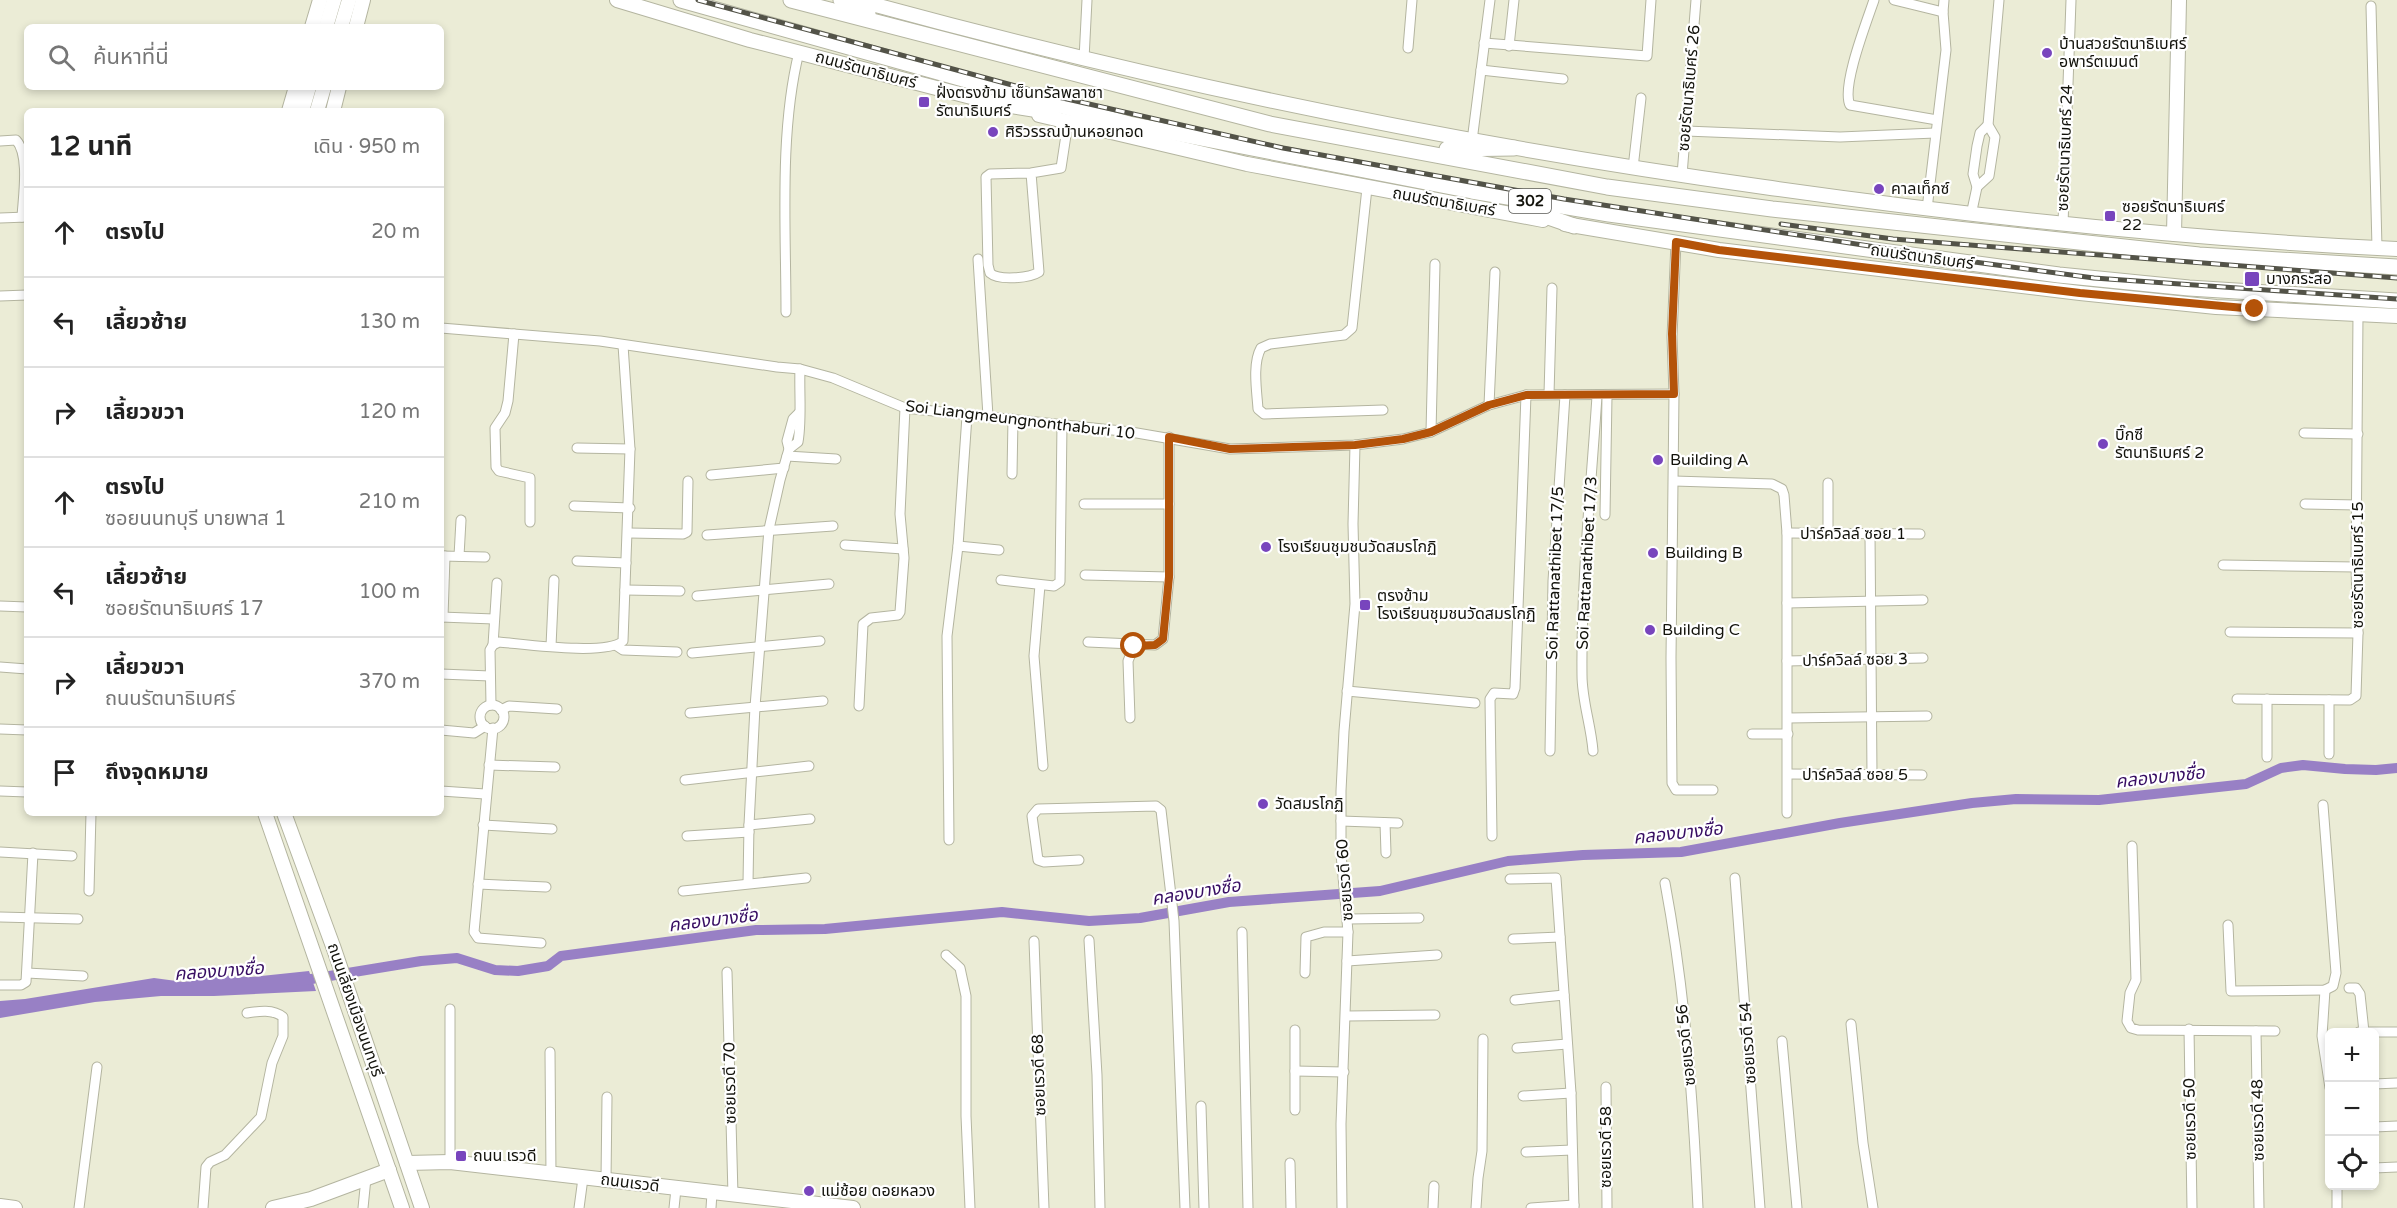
<!DOCTYPE html>
<html lang="th">
<head>
<meta charset="utf-8">
<style>
  :root { --surface:#fff; --page:#f6f6f6; --text:#222; --muted:#767676; --line:#e0e0e0 }
  body { margin:0; font-family:"Varela Round","Noto Sans Thai",sans-serif; background:var(--page); color:var(--text) }
  .controls { position:absolute; right:18px; bottom:18px; display:grid; overflow:hidden; border-radius:9px; box-shadow:0 3px 9px #0003 }
  .controls button { width:54px; height:54px; display:grid; place-items:center; padding:0; border:0; border-bottom:2px solid var(--line); background:var(--surface); color:var(--text); font:30px sans-serif }
  .stop { position:absolute; width:18px; height:18px; margin:-14px; border:4px solid #b45309; border-radius:50%; background:#fff }
  .stop.end { background:#b45309; border-color:#fff; box-shadow:0 2px 6px #0008 }
  .list { margin:0; padding:0; list-style:none }
  h2 { display:flex; justify-content:space-between; align-items:center; height:78px; margin:0; padding:0 24px; font-size:26px }
  h2 small { font-size:20px; font-weight:400; color:var(--muted) }
  .list li { display:grid; grid-template-columns:39px 1fr auto; gap:18px; align-items:center; box-sizing:border-box; height:90px; padding:0 24px; border-top:2px solid var(--line) }
  .list b { display:block; font-size:22px; white-space:nowrap }
  .list p { margin:0; font-size:20px; white-space:nowrap; color:var(--muted) }
  .list em { font-size:20px; font-style:normal; color:var(--muted) }
  .icon { flex:none; width:33px; height:33px; fill:none; stroke:currentColor; stroke-width:2; stroke-linecap:round; stroke-linejoin:round }
  .map { position:relative; flex:none; width:2397px; height:1208px; overflow:hidden }
  .search { position:absolute; background:var(--surface); box-shadow:0 3px 9px #0003; left:24px; top:24px; width:420px; height:66px; display:flex; align-items:center; gap:15px; box-sizing:border-box; padding:0 21px; border-radius:9px; color:var(--muted); font-size:22px }
  .panel { position:absolute; background:var(--surface); box-shadow:0 3px 9px #0003; left:24px; top:108px; width:420px; height:708px; border-radius:9px }
  .map>svg:first-child { display:block }
  .water { fill:#9880c5 }
  .lines { fill:none; stroke-linecap:round; stroke-linejoin:round }
  .canal { stroke:#9880c5; stroke-width:10 }
  .street-casing { stroke:#b4b5a0; stroke-width:11 }
  .secondary-casing { stroke:#b4b5a0; stroke-width:16 }
  .primary-casing { stroke:#b4b5a0; stroke-width:17 }
  .street { stroke:#fff; stroke-width:9 }
  .secondary { stroke:#fff; stroke-width:14 }
  .primary { stroke:#fff; stroke-width:15 }
  .rail-casing { stroke:#535348; stroke-width:5 }
  .rail { stroke:#fff; stroke-width:3; stroke-dasharray:9; stroke-linecap:butt }
  .route { stroke:#b45309; stroke-width:8 }
  .poi-dot { fill:#7845bd; stroke:#fff; stroke-width:2 }
  .labels { text-anchor:middle; dominant-baseline:central; stroke-width:4.5; stroke-linejoin:round; paint-order:stroke }
  .shield { fill:#fff; stroke:#5a5a55; stroke-width:1.5 }
  .shield-label { font-size:15px; font-weight:bold; fill:#13130c }
  .poi-label { font-size:16px; fill:#13130c; stroke:#fff; text-anchor:start }
  .street-label { font-size:16px; fill:#13130c; stroke:#fff }
  .water-label { font-size:18px; font-style:italic; fill:#370d62; stroke:#fff }
</style>
</head>
<body>
<div class="map">
<svg width="2397" height="1208" viewBox="0 0 2397 1208">
  <rect width="100%" height="100%" fill="#ebecd6"/>
  <!-- water -->
  <polygon class="water" points="309,971 316,991 214,996 161,996 95,1002 0,1018 0,1001 25,999 154,978 184,982 217,975 251,977"/>
  <g class="lines">
    <!-- canal -->
    <polyline class="canal" points="299,981 421,961 457,958 495,970 518,971 548,966 561,956 756,930 825,929 1002,912 1089,921 1140,918 1229,902 1380,891 1508,861 1583,855 1681,852 1840,823 1972,803 2016,799 2099,800 2246,784 2281,768 2303,765 2345,769 2376,770 2397,768"/>
    <defs>
      <g id="street">
        <path d="M1874,0C1867,21 1841,87 1850,105L1937,120"/>
        <polyline points="1894,0 1943,12"/>
        <polyline points="2371,6 2377,248"/>
        <polyline points="1484,43 1647,56 1651,0"/>
        <polyline points="1509,46 1514,0"/>
        <polyline points="1408,48 1412,0"/>
        <polyline points="1084,59 1087,0"/>
        <polyline points="1481,70 1563,79"/>
        <polyline points="1686,131 1840,137 1935,133"/>
        <path d="M0,141L16,140C30,155 23,197 22,217"/>
        <polyline points="1472,141 1490,0"/>
        <polyline points="1633,168 1641,98"/>
        <path d="M1031,173L1039,272C1030,278 999,281 990,273L988,265L986,177L990,174L1031,173L1061,168L1068,122"/>
        <polyline points="1682,175 1696,0"/>
        <polyline points="1977,187 1989,176 1995,137 1988,125 1999,0"/>
        <path d="M1367,188L1352,328L1344,335L1270,344L1261,348C1252,364 1257,392 1258,409L1264,414L1383,410"/>
        <polyline points="1927,209 1946,50 1943,12 1944,0"/>
        <polyline points="1971,215 1977,187 1973,174 1977,146 1980,133 1988,125"/>
        <polyline points="0,218 27,217"/>
        <polyline points="2063,224 2071,0"/>
        <polyline points="1676,242 1672,337 1674,394 1671,658 1672,783 1676,790 1713,790"/>
        <polyline points="978,259 988,416"/>
        <polyline points="0,296 27,295"/>
        <path d="M786,312C786,228 779,133 799,52"/>
        <polyline points="441,328 600,341 777,367 800,369 833,378 905,408 1131,432 1230,449 1355,445 1403,439 1431,432 1489,405 1526,395 1674,394"/>
        <polyline points="514,334 508,401 505,413 495,428 496,467 499,471 530,478 530,522"/>
        <polyline points="1549,394 1552,288"/>
        <polyline points="1489,405 1495,272"/>
        <polyline points="1431,432 1435,264"/>
        <polyline points="2304,433 2358,434"/>
        <polyline points="577,448 630,449"/>
        <path d="M789,449L798,442C802,419 799,393 800,369"/>
        <polyline points="787,456 836,459"/>
        <polyline points="1012,474 1013,419"/>
        <polyline points="711,475 784,468"/>
        <polyline points="1674,481 1772,484 1782,489 1784,495 1787,533 1787,813"/>
        <polyline points="1084,504 1169,504"/>
        <polyline points="2305,504 2358,505"/>
        <polyline points="574,506 630,508"/>
        <polyline points="1605,515 1607,396"/>
        <polyline points="629,533 683,534 687,532 688,481"/>
        <polyline points="1787,533 1920,534"/>
        <polyline points="1828,534 1828,483"/>
        <polyline points="1870,534 1872,775"/>
        <polyline points="707,535 833,526"/>
        <polyline points="845,545 903,549"/>
        <polyline points="958,546 999,550"/>
        <polyline points="441,556 485,557"/>
        <polyline points="459,556 461,520"/>
        <polyline points="577,561 626,563"/>
        <polyline points="2223,565 2356,567"/>
        <polyline points="1085,575 1169,577"/>
        <polyline points="1001,580 1054,586 1060,582 1062,424"/>
        <polyline points="1040,585 1034,656 1043,766"/>
        <polyline points="625,590 680,591"/>
        <polyline points="697,596 829,584"/>
        <polyline points="1787,603 1923,600"/>
        <polyline points="0,606 27,607"/>
        <polyline points="441,617 494,619"/>
        <polyline points="443,617 445,556"/>
        <polyline points="2230,632 2358,633"/>
        <polyline points="1088,642 1155,645 1163,639 1169,577 1169,437"/>
        <polyline points="493,645 497,583"/>
        <polyline points="551,646 554,580"/>
        <polyline points="617,646 623,650 677,652"/>
        <polyline points="692,653 820,641"/>
        <polyline points="1787,661 1923,658"/>
        <polyline points="0,667 27,669"/>
        <polyline points="441,674 490,676"/>
        <polyline points="1347,691 1475,703"/>
        <polyline points="2237,699 2350,700 2356,696 2358,633 2356,567 2358,314"/>
        <path d="M491,705L490,650L493,645L499,642C524,644 606,656 623,641L630,449L623,345"/>
        <circle cx="492" cy="717" r="12"/>
        <polyline points="859,706 863,624 871,618 898,615 900,612 904,558 900,514 905,408"/>
        <polyline points="501,710 509,706 557,709"/>
        <polyline points="690,713 823,701"/>
        <polyline points="1130,718 1128,661 1134,646"/>
        <polyline points="1788,718 1927,716"/>
        <polyline points="493,728 474,932 478,938 541,943"/>
        <polyline points="0,729 27,730"/>
        <polyline points="441,730 474,733 485,726"/>
        <polyline points="1752,734 1788,734"/>
        <polyline points="1550,751 1553,581 1565,395"/>
        <path d="M1593,751C1591,725 1582,701 1582,675C1581,582 1591,489 1597,396"/>
        <polyline points="2329,754 2329,700"/>
        <polyline points="2267,757 2267,699"/>
        <polyline points="489,765 555,767"/>
        <polyline points="1788,774 1922,775"/>
        <polyline points="685,780 809,766"/>
        <polyline points="0,791 27,792"/>
        <polyline points="441,791 485,794"/>
        <polyline points="1341,821 1398,823"/>
        <polyline points="1385,823 1386,853"/>
        <polyline points="483,825 552,829"/>
        <polyline points="749,825 810,819"/>
        <polyline points="687,836 749,832"/>
        <polyline points="1492,836 1490,699 1494,693 1513,694 1515,688 1526,395"/>
        <polyline points="949,840 947,636 958,546 967,416"/>
        <polyline points="2132,846 2136,980 2130,993 2127,1021 2131,1028 2138,1030 2275,1031"/>
        <polyline points="0,852 72,856"/>
        <polyline points="1079,860 1044,862 1038,860 1032,816 1038,809 1156,806 1161,810 1174,921 1185,1208"/>
        <polyline points="1735,878 1760,1208"/>
        <polyline points="1510,879 1556,878 1571,1093 1574,1208"/>
        <polyline points="748,883 749,825 755,707 769,529 780,480 789,449 787,441 793,419 799,413"/>
        <path d="M1665,883C1685,990 1693,1099 1698,1208"/>
        <polyline points="478,884 546,887"/>
        <polyline points="89,891 91,813"/>
        <polyline points="683,891 806,878"/>
        <polyline points="0,917 78,919"/>
        <polyline points="1348,919 1419,918"/>
        <polyline points="2228,925 2231,991 2325,990 2333,986 2336,973 2323,805"/>
        <polyline points="1242,932 1248,1208"/>
        <polyline points="1513,939 1560,937"/>
        <polyline points="1089,940 1097,1075 1100,1208"/>
        <polyline points="1034,941 1044,1208"/>
        <polyline points="946,955 960,968 966,996 966,1116 970,1208"/>
        <polyline points="1347,961 1437,955"/>
        <polyline points="727,972 733,1195"/>
        <polyline points="27,973 83,976"/>
        <polyline points="1305,973 1306,937 1324,932 1348,932"/>
        <polyline points="0,985 21,985 26,982 33,853"/>
        <polyline points="2349,988 2356,988 2360,994 2364,1032"/>
        <polyline points="2325,990 2322,1036 2330,1088"/>
        <polyline points="1515,1000 1564,995"/>
        <polyline points="1347,1016 1435,1015"/>
        <polyline points="1851,1024 1863,1143 1873,1208"/>
        <polyline points="2189,1029 2192,1208"/>
        <polyline points="1295,1030 1295,1110"/>
        <polyline points="2256,1031 2259,1208"/>
        <polyline points="2359,1032 2397,1032"/>
        <polyline points="1782,1041 1797,1208"/>
        <polyline points="1517,1048 1567,1044"/>
        <polyline points="550,1052 551,1175"/>
        <polyline points="1295,1071 1344,1072"/>
        <polyline points="2374,1084 2397,1083"/>
        <polyline points="1606,1087 1607,1208"/>
        <polyline points="1523,1096 1571,1093"/>
        <polyline points="1201,1106 1204,1208"/>
        <polyline points="2374,1127 2397,1126"/>
        <polyline points="1526,1152 1572,1150"/>
        <polyline points="450,1162 450,1009"/>
        <polyline points="1290,1163 1291,1208"/>
        <polyline points="2374,1168 2397,1167"/>
        <polyline points="606,1180 607,1097"/>
        <polyline points="2337,1186 2337,1208"/>
        <polyline points="79,1208 97,1067"/>
        <path d="M203,1208L206,1167L210,1162L225,1155L261,1117L272,1063L283,1036V1017C273,1009 259,1011 247,1013"/>
        <polyline points="363,1208 366,1178"/>
        <polyline points="579,1208 583,1178"/>
        <polyline points="674,1208 676,1189"/>
        <polyline points="711,1208 712,1193"/>
        <polyline points="1342,1208 1341,1124 1348,932 1341,854 1341,791 1344,731 1355,604 1353,524 1355,445"/>
        <polyline points="1433,1208 1434,1186"/>
        <polyline points="1476,1208 1478,1178 1482,1151 1483,1039"/>
        <polyline points="1531,1208 1574,1205"/>
      </g>
      <g id="secondary">
        <polyline points="617,0 750,40 1006,106"/>
        <path d="M857,0C1155,82 1457,144 1764,187C1974,217 2185,239 2397,249"/>
        <polyline points="312,27 320,0"/>
        <polyline points="326,27 334,0"/>
        <polyline points="341,27 349,0"/>
        <polyline points="356,27 363,0"/>
        <polyline points="289,111 296,87"/>
        <polyline points="302,111 309,87"/>
        <polyline points="317,111 324,87"/>
        <polyline points="333,111 339,87"/>
        <polyline points="1039,115 1247,164 1543,220"/>
        <polyline points="1565,224 1719,250 2080,293 2216,307 2397,316"/>
        <polyline points="2174,234 2179,0"/>
        <polyline points="265,813 402,1208"/>
        <polyline points="284,813 334,949 422,1208"/>
        <polyline points="407,1163 450,1162 853,1208"/>
        <polyline points="0,1206 15,1208"/>
        <polyline points="273,1208 311,1199 389,1170"/>
      </g>
      <g id="primary">
        <polyline points="681,0 981,84 1129,124 1472,191 1609,214 2059,275 2189,288 2397,301"/>
        <polyline points="791,0 1270,124 1607,187 1772,209 2199,255 2397,267"/>
        <polyline points="841,0 868,14"/>
        <polyline points="995,103 1052,112"/>
        <polyline points="1447,149 1514,148"/>
        <polyline points="1517,206 1574,226"/>
      </g>
    </defs>
    <!-- street casing -->
    <use href="#street" class="street-casing"/>
    <!-- secondary casing -->
    <use href="#secondary" class="secondary-casing"/>
    <!-- primary casing -->
    <use href="#primary" class="primary-casing"/>
    <!-- street -->
    <use href="#street" class="street"/>
    <!-- secondary -->
    <use href="#secondary" class="secondary"/>
    <!-- primary -->
    <use href="#primary" class="primary"/>
    <defs>
      <g id="rail">
        <polyline points="698,0 1045,94 1283,148 1564,199 1967,261 2094,278 2397,299"/>
        <polyline points="1781,224 1893,239 2397,278"/>
      </g>
    </defs>
    <!-- rail casing -->
    <use href="#rail" class="rail-casing"/>
    <!-- rail -->
    <use href="#rail" class="rail"/>
  </g>
  <g class="lines">
    <!-- route -->
    <polyline class="route" points="1134,646 1155,645 1163,639 1169,577 1169,437 1230,449 1355,445 1403,439 1431,432 1489,405 1526,395 1674,394 1672,334 1676,242 1719,250 2080,293 2255,309"/>
  </g>
  <!-- markers -->
  <g class="poi-dot">
    <circle cx="2047" cy="53" r="6"/>
    <rect x="918" y="96" width="12" height="12" rx="3"/>
    <circle cx="993" cy="132" r="6"/>
    <circle cx="1879" cy="189" r="6"/>
    <rect x="2104" y="210" width="12" height="12" rx="3"/>
    <rect x="2244" y="271" width="16" height="16" rx="3"/>
    <circle cx="2103" cy="444" r="6"/>
    <circle cx="1658" cy="460" r="6"/>
    <circle cx="1266" cy="547" r="6"/>
    <circle cx="1653" cy="553" r="6"/>
    <rect x="1359" y="599" width="12" height="12" rx="3"/>
    <circle cx="1650" cy="630" r="6"/>
    <circle cx="1263" cy="804" r="6"/>
    <rect x="455" y="1150" width="12" height="12" rx="3"/>
    <circle cx="809" cy="1191" r="6"/>
  </g>
  <g class="labels">
    <!-- shield labels -->
    <rect class="shield" x="1509" y="189" width="42" height="24" rx="4.5"/>
    <g class="shield-label">
      <text x="1530" y="201">302</text>
    </g>
    <!-- poi labels -->
    <g class="poi-label">
      <text x="2059" y="44">บ้านสวยรัตนาธิเบศร์<tspan x="2059" dy="18">อพาร์ตเมนต์</tspan></text>
      <text x="936" y="93">ฝั่งตรงข้าม เซ็นทรัลพลาซา<tspan x="936" dy="18">รัตนาธิเบศร์</tspan></text>
      <text x="1005" y="132">ศิริวรรณบ้านหอยทอด</text>
      <text x="1891" y="189">คาลเท็กซ์</text>
      <text x="2122" y="207">ซอยรัตนาธิเบศร์<tspan x="2122" dy="18">22</tspan></text>
      <text x="2266" y="279">บางกระสอ</text>
      <text x="2115" y="435">บิ๊กซี<tspan x="2115" dy="18">รัตนาธิเบศร์ 2</tspan></text>
      <text x="1670" y="460">Building A</text>
      <text x="1278" y="547">โรงเรียนชุมชนวัดสมรโกฏิ</text>
      <text x="1665" y="553">Building B</text>
      <text x="1377" y="596">ตรงข้าม<tspan x="1377" dy="18">โรงเรียนชุมชนวัดสมรโกฏิ</tspan></text>
      <text x="1662" y="630">Building C</text>
      <text x="1275" y="804">วัดสมรโกฏิ</text>
      <text x="473" y="1156">ถนน เรวดี</text>
      <text x="821" y="1191">แม่ช้อย ดอยหลวง</text>
    </g>
    <!-- street labels -->
    <g class="street-label">
      <text transform="translate(866 70) rotate(15)">ถนนรัตนาธิเบศร์</text>
      <text transform="translate(1689 88) rotate(-85)">ซอยรัตนาธิเบศร์ 26</text>
      <text transform="translate(2065 148) rotate(-88)">ซอยรัตนาธิเบศร์ 24</text>
      <text transform="translate(1444 202) rotate(10)">ถนนรัตนาธิเบศร์</text>
      <text transform="translate(1922 257) rotate(8)">ถนนรัตนาธิเบศร์</text>
      <text transform="translate(1020 420) rotate(7)">Soi Liangmeungnonthaburi 10</text>
      <text x="1853" y="534">ปาร์ควิลล์ ซอย 1</text>
      <text transform="translate(1587 563) rotate(-87)">Soi Rattanathibet 17/3</text>
      <text transform="translate(2358 565) rotate(-90)">ซอยรัตนาธิเบศร์ 15</text>
      <text transform="translate(1555 573) rotate(-88)">Soi Rattanathibet 17/5</text>
      <text transform="translate(1855 660) rotate(-1)">ปาร์ควิลล์ ซอย 3</text>
      <text x="1855" y="775">ปาร์ควิลล์ ซอย 5</text>
      <text transform="translate(1345 880) rotate(-94)">ซอยเรวดี 60</text>
      <text transform="translate(355 1010) rotate(71)">ถนนเลี่ยงเมืองนนทบุรี</text>
      <text transform="translate(1748 1043) rotate(-94)">ซอยเรวดี 54</text>
      <text transform="translate(1686 1045) rotate(-96)">ซอยเรวดี 56</text>
      <text transform="translate(1039 1075) rotate(-92)">ซอยเรวดี 68</text>
      <text transform="translate(730 1083) rotate(-91)">ซอยเรวดี 70</text>
      <text transform="translate(2190 1119) rotate(-91)">ซอยเรวดี 50</text>
      <text transform="translate(2258 1120) rotate(-91)">ซอยเรวดี 48</text>
      <text transform="translate(1606 1147) rotate(-90)">ซอยเรวดี 58</text>
      <text transform="translate(630 1183) rotate(7)">ถนนเรวดี</text>
    </g>
    <!-- water labels -->
    <g class="water-label">
      <text transform="translate(2160 777) rotate(-6)">คลองบางซื่อ</text>
      <text transform="translate(1678 833) rotate(-6)">คลองบางซื่อ</text>
      <text transform="translate(1196 892) rotate(-9)">คลองบางซื่อ</text>
      <text transform="translate(713 920) rotate(-7)">คลองบางซื่อ</text>
      <text transform="translate(219 971) rotate(-4)">คลองบางซื่อ</text>
    </g>
  </g>
</svg>
<div class="controls">
<button>+</button>
<button>−</button>
<button><svg class="icon" aria-label="locate" viewBox="0 0 24 24"><circle cx="12" cy="12" r="6"/><path d="M12 2v4M12 18v4M2 12h4M18 12h4"/></svg></button>
</div>
<div class="stop" style="left:1134px;top:646px"></div>
<div class="stop end" style="left:2255px;top:309px"></div>
<div class="search"><svg class="icon" aria-label="search" viewBox="0 0 24 24"><circle cx="10" cy="10" r="6"/><path d="M15 15l6 6"/></svg>ค้นหาที่นี่</div>
<section class="panel">
<h2>12 นาที<small>เดิน · 950 m</small></h2>
<ul class="list">
<li><svg class="icon" aria-label="ahead" viewBox="0 0 24 24"><path d="M12 20V5M6 11l6-6 6 6"/></svg><div><b>ตรงไป</b></div><em>20 m</em></li>
<li><svg class="icon" aria-label="left" viewBox="0 0 24 24"><path d="M17 20v-9H6M10 6l-5 5 5 5"/></svg><div><b>เลี้ยวซ้าย</b></div><em>130 m</em></li>
<li><svg class="icon" aria-label="right" viewBox="0 0 24 24"><path d="M7 20v-9h11M14 6l5 5-5 5"/></svg><div><b>เลี้ยวขวา</b></div><em>120 m</em></li>
<li><svg class="icon" aria-label="ahead" viewBox="0 0 24 24"><path d="M12 20V5M6 11l6-6 6 6"/></svg><div><b>ตรงไป</b><p>ซอยนนทบุรี บายพาส 1</p></div><em>210 m</em></li>
<li><svg class="icon" aria-label="left" viewBox="0 0 24 24"><path d="M17 20v-9H6M10 6l-5 5 5 5"/></svg><div><b>เลี้ยวซ้าย</b><p>ซอยรัตนาธิเบศร์ 17</p></div><em>100 m</em></li>
<li><svg class="icon" aria-label="right" viewBox="0 0 24 24"><path d="M7 20v-9h11M14 6l5 5-5 5"/></svg><div><b>เลี้ยวขวา</b><p>ถนนรัตนาธิเบศร์</p></div><em>370 m</em></li>
<li><svg class="icon" aria-label="arrive" viewBox="0 0 24 24"><path d="M6 21V4h12l-3 4 3 4H6"/></svg><div><b>ถึงจุดหมาย</b></div></li>
</ul>
</section>
</div>
</body>
</html>
